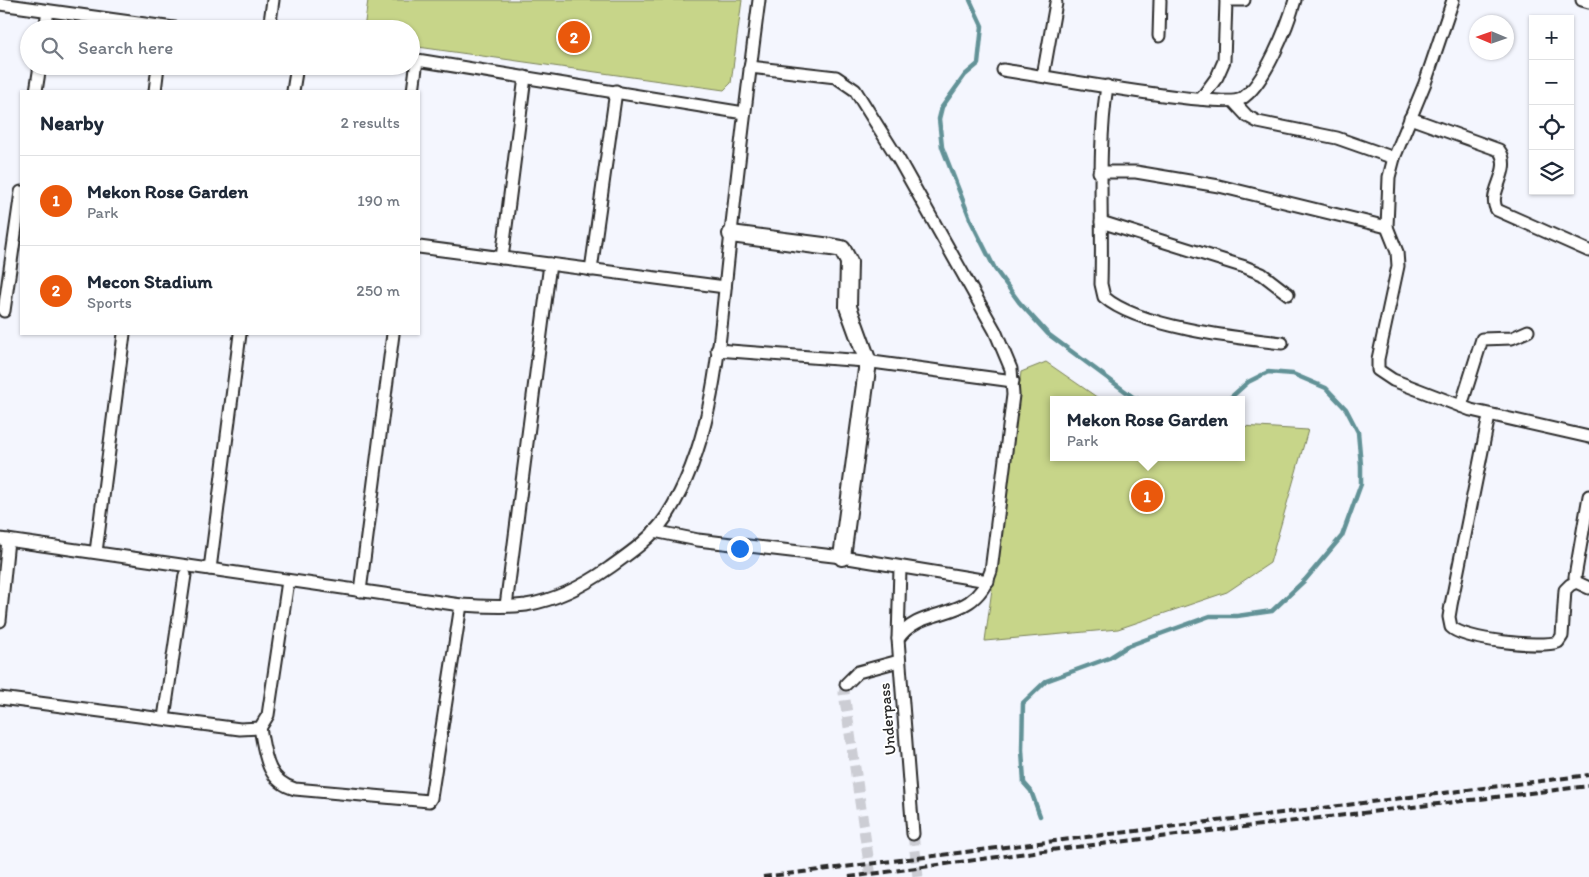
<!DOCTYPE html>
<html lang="en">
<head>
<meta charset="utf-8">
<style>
  :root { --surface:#fff; --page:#f2f2f3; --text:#1f2937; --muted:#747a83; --line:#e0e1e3; --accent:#ea580c }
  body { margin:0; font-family:Itim,sans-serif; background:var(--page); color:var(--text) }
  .controls { position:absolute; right:15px; top:15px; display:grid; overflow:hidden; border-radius:0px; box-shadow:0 1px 4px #0004 }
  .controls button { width:45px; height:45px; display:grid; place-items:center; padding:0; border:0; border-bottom:1px solid var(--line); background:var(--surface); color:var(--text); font:25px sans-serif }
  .compass { position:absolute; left:1469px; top:15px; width:45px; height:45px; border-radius:50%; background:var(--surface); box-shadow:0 1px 4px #0004; rotate:272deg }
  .you { position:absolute; left:739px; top:548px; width:18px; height:18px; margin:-12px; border:4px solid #fff; border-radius:50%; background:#1a73e8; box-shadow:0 0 0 8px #1a73e833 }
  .badge { display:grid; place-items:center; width:32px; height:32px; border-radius:50%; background:var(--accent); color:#fff; font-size:16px; font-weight:700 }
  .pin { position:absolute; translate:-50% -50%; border:2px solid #fff; box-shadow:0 1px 5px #0006 }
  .popup { position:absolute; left:1050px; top:396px; width:195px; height:65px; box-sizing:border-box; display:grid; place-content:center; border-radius:0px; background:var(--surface); filter:drop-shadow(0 1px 4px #0005); font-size:16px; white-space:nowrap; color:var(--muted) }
  .popup b { font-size:19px; color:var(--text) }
  .popup::after { content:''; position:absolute; left:50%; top:100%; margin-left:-10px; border:10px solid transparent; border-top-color:var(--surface) }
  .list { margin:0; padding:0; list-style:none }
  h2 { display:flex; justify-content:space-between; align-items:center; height:65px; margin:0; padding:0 20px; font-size:21px }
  h2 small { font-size:16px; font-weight:400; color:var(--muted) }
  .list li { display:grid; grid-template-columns:32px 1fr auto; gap:15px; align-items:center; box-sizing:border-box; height:90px; padding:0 20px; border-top:1px solid var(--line) }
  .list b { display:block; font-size:19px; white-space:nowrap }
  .list p { margin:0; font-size:16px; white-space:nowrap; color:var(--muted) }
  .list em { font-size:16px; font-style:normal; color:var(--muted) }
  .icon { flex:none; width:28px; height:28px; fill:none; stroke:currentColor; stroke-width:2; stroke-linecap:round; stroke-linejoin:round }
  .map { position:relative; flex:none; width:1589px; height:877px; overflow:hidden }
  .search { position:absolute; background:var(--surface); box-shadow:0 1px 4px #0004; left:20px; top:20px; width:400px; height:55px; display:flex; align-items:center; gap:12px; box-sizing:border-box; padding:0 18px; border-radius:28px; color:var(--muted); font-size:19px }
  .panel { position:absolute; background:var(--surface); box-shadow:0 1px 4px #0004; left:20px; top:90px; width:400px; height:245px; border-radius:0px }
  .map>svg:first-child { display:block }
  .green { fill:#c7d589; stroke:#79805a }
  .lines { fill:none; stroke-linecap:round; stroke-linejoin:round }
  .stream { stroke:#629297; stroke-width:4.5 }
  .street-tunnel { stroke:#cccdd4; stroke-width:11; stroke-dasharray:11 5.5; stroke-linecap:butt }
  .street-casing { stroke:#2b2b2b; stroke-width:15 }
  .secondary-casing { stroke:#2b2b2b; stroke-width:20 }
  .street { stroke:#fff; stroke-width:11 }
  .secondary { stroke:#fff; stroke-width:16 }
  .rail { stroke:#2b2b2b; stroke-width:4; stroke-dasharray:8 4; stroke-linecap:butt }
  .labels { text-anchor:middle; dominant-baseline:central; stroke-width:4; stroke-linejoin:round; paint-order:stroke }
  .street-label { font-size:16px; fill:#2b2b2b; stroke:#fff }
</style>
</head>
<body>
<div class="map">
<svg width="1589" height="877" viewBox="0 0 1589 877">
  <rect width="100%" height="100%" fill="#f4f6fe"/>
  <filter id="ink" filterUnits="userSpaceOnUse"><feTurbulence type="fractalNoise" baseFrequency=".02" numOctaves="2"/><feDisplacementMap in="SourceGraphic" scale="10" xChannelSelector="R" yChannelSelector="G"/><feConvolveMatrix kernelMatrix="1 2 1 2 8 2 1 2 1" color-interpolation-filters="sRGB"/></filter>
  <g filter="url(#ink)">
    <!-- green -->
    <g class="green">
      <polygon points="368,0 742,0 731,83 724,90 411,46 411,29 364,29"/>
      <polygon points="1046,362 1101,400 1053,400 1053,457 1241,457 1241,426 1308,430 1270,563 1227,592 1118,629 985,641 1021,372"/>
    </g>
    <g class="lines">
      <!-- stream -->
      <g class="stream">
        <polyline points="970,0 982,26 978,64 965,75 942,107 939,119 942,147 971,221 995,269 1019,302 1048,334 1133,397 1141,400"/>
        <polyline points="1040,816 1031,791 1024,783 1022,750 1023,703 1046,681 1109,658 1128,646 1163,633 1210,616 1237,616 1272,611 1305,580 1342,536 1361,484 1361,465 1358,432 1346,409 1326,388 1293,374 1268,372 1248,382 1228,400"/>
      </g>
      <!-- street-tunnel -->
      <g class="street-tunnel">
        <polyline points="846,684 844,693 871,877"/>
        <polyline points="913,834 918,877"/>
      </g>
      <defs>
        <g id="street">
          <polyline points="1226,0 1244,0"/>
          <polyline points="1453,0 1425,83 1394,158 1389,177 1387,227 1397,252 1398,266 1378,359 1378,370 1393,380 1471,410 1589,437"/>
          <polyline points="1582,0 1589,2"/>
          <polyline points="0,4 181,29"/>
          <polyline points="45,29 48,11"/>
          <polyline points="269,29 273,0"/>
          <polyline points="1159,36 1160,0"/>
          <polyline points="411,59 744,113"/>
          <path d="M750,67L836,77L855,90L899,160L995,331L1011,369L1013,395L991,571C973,626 921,603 898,639L913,834"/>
          <path d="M1003,70C1037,75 1223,109 1241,99C1264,86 1288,25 1295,0"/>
          <polyline points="1043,76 1056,3"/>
          <path d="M1107,86C1097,153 1103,217 1101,284L1104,297C1138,327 1237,338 1282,343"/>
          <polyline points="36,91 40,66"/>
          <polyline points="155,91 158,66"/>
          <polyline points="293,91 297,66"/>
          <polyline points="413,91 417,60"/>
          <polyline points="1201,99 1217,77 1224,61 1226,1"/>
          <polyline points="1234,102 1247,116 1258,122 1337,138 1394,158"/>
          <path d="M1410,118L1499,150C1514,170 1486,193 1497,210L1589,251"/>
          <polyline points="1099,172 1136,172 1219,186 1387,227"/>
          <polyline points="1101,222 1245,267 1262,274 1288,294"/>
          <polyline points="419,247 725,287"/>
          <polyline points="502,258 525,77"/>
          <polyline points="591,270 616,91"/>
          <polyline points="4,311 21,192"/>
          <polyline points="717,350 865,361 1013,381"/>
          <polyline points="1461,406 1482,339 1512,338 1528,331"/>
          <path d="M1489,416L1451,605L1449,617L1451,627C1464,640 1540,648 1558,642L1562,636L1565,590L1570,585L1576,582"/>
          <polyline points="1589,496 1575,577 1576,582 1589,588"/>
          <polyline points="654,531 698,540 842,557 988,581"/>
          <path d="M0,539L461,605C482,606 505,608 526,605C556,600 585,585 609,568C630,553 652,538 666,517C716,440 719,339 729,251C738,167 748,83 759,0"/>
          <polyline points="96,552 124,334"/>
          <polyline points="210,569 240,334"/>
          <polyline points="360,591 393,334"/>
          <polyline points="506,606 550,264"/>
          <polyline points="0,621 8,540"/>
          <polyline points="898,639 900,568"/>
          <polyline points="846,684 858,672 899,661"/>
          <polyline points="0,698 240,729 260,728 268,715 288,581"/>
          <polyline points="164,718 185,575"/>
          <path d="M260,728C265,753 266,781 295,789L429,801L431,798L461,605"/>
        </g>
        <polyline id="secondary" points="731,234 831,247 842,249 849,262 848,307 868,362 842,557"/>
      </defs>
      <!-- street casing -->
      <use href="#street" class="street-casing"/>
      <!-- secondary casing -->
      <use href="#secondary" class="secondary-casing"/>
      <!-- street -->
      <use href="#street" class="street"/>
      <!-- secondary -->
      <use href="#secondary" class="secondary"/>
      <!-- rail -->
      <g class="rail">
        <polyline points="763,877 1589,775"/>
        <polyline points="849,877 1034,852 1589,786"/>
      </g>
    </g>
  </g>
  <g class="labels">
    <!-- street labels -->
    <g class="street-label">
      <text transform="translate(887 719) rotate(-95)">Underpass</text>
    </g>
  </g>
</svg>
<div class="controls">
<button>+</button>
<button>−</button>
<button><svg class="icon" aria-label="locate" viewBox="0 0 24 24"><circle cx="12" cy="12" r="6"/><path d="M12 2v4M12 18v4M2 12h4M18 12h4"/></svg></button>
<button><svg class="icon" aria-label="layers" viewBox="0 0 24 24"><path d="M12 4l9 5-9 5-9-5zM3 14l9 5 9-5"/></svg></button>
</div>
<svg class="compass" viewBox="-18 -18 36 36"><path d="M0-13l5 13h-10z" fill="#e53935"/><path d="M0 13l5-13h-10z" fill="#747a83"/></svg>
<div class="you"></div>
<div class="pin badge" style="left:1147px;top:496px">1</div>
<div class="popup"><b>Mekon Rose Garden</b>Park</div>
<div class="pin badge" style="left:574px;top:37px">2</div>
<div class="search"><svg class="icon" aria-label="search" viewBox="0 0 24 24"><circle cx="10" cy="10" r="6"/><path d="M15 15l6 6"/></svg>Search here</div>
<section class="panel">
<h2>Nearby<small>2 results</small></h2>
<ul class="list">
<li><span class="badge">1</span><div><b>Mekon Rose Garden</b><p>Park</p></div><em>190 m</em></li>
<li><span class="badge">2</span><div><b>Mecon Stadium</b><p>Sports</p></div><em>250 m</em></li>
</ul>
</section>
</div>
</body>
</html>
